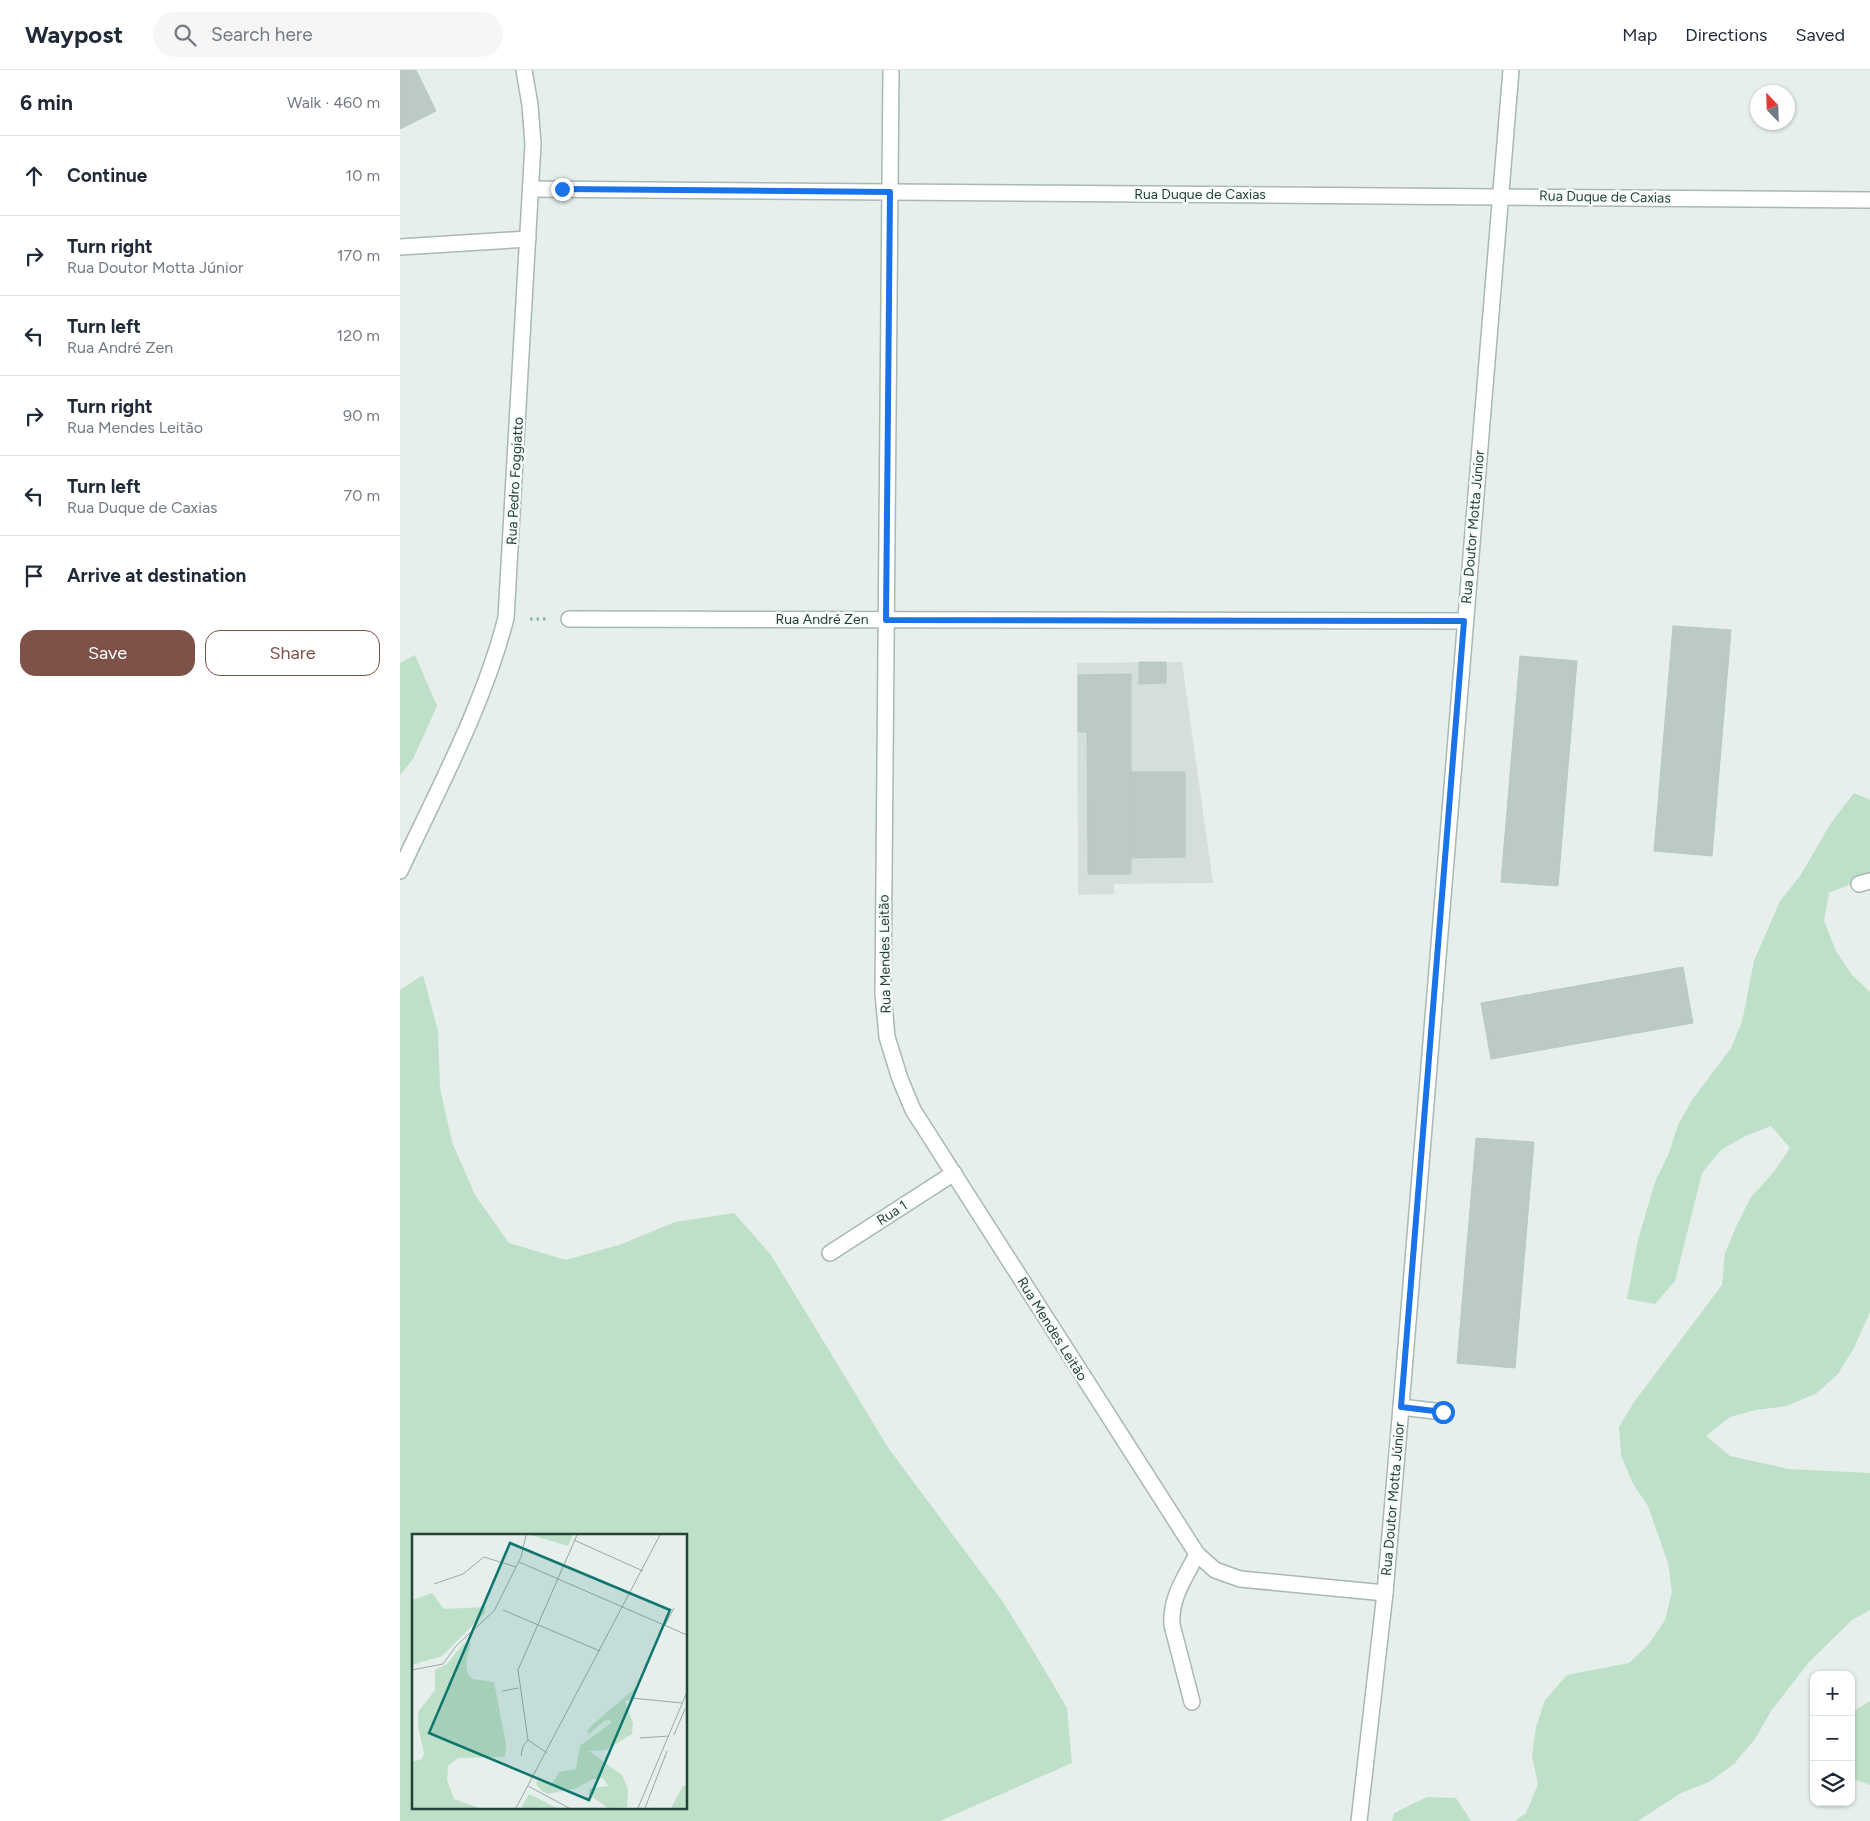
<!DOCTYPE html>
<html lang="en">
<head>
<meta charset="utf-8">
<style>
  :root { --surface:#fff; --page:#f6f6f7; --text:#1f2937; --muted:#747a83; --line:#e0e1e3; --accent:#7f5249 }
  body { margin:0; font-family:Figtree,sans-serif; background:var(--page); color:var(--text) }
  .controls { position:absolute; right:15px; bottom:15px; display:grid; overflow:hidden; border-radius:10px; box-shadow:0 1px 4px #0004 }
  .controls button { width:45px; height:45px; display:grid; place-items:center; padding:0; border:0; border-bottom:1px solid var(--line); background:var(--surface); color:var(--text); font:25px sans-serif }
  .compass { position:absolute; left:1350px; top:15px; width:45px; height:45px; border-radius:50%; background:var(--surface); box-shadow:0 1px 4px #0004; rotate:337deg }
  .stop { position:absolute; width:15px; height:15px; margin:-11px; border:4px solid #1a73e8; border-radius:50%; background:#fff }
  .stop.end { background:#1a73e8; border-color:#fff; box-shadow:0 1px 5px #0008 }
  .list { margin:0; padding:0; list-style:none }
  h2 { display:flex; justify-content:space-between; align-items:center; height:65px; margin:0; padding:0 20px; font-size:21px }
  h2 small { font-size:16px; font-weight:400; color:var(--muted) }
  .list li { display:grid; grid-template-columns:32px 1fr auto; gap:15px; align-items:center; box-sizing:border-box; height:80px; padding:0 20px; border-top:1px solid var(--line) }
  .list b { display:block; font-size:19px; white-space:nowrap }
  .list p { margin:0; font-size:16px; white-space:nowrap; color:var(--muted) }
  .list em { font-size:16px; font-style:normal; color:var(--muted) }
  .actions { display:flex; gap:10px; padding:15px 20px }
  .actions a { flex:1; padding:11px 0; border:1px solid var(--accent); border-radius:15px; text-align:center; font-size:18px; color:var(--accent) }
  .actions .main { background:var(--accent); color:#fff }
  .icon { flex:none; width:28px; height:28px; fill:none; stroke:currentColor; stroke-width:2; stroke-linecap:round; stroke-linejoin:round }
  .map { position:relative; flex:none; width:1470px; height:1751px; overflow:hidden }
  header { display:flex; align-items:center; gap:30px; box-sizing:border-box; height:70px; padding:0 25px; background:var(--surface); border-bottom:1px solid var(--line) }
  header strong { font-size:24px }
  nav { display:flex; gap:28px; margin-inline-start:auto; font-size:18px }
  .search { width:350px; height:45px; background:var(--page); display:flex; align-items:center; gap:12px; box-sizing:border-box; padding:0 18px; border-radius:28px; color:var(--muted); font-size:19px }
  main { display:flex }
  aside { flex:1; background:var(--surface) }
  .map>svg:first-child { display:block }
  .built { fill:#d4dfda }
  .green { fill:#bfe0c8; fill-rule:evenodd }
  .building { fill:#bbcac4; stroke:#b8c9c2 }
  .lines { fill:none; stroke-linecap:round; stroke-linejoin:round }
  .minor-casing { stroke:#a8b8b2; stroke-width:18 }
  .path { stroke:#86b3a5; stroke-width:3; stroke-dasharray:2.5 4; stroke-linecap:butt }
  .minor { stroke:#fff; stroke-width:15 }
  .route { stroke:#1a73e8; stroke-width:6 }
  .labels { text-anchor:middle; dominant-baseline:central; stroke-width:5; stroke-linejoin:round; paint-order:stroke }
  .street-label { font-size:14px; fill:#24423a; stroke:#f7fbf9 }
  .inset-road { fill:none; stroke:#98aaa4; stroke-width:1 }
  .view { fill:#0f766e; fill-opacity:0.15; stroke:#0f766e; stroke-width:2.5 }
  .inset-edge { fill:none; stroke:#24423a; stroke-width:2.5 }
</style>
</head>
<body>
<header>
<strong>Waypost</strong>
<div class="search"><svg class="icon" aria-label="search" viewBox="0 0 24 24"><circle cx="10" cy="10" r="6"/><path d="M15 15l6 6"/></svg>Search here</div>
<nav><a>Map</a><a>Directions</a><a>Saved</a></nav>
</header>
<main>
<aside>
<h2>6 min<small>Walk · 460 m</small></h2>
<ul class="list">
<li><svg class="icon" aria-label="ahead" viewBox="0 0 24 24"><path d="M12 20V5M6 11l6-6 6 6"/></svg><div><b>Continue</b></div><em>10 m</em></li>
<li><svg class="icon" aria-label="right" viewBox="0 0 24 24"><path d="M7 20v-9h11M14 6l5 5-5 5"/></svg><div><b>Turn right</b><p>Rua Doutor Motta Júnior</p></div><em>170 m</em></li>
<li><svg class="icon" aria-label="left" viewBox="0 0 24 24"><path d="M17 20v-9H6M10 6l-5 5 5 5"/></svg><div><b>Turn left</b><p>Rua André Zen</p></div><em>120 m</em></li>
<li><svg class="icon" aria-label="right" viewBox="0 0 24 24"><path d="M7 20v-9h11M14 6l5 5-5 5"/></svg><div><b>Turn right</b><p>Rua Mendes Leitão</p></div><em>90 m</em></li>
<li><svg class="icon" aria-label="left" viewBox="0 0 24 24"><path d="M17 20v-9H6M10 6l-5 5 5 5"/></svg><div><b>Turn left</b><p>Rua Duque de Caxias</p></div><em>70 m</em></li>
<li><svg class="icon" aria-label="arrive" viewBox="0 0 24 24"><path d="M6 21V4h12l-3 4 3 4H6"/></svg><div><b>Arrive at destination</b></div></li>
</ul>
<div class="actions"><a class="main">Save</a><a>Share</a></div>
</aside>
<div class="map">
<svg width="1470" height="1751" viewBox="0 0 1470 1751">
  <rect width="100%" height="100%" fill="#e6efeb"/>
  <!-- built -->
  <polygon class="built" points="782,592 813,813 714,814 714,824 678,825 677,593"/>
  <!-- green -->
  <g class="green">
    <polygon points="15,585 37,636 13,689 0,705 0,593"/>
    <polygon points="1454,723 1470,730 1470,806 1429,823 1424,851 1436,881 1452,905 1470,922 1470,1242 1454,1278 1438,1304 1417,1323 1387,1336 1356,1340 1330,1347 1306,1366 1330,1386 1389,1399 1470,1403 1470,1540 1452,1550 1409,1592 1371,1641 1355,1669 1334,1694 1309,1712 1281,1723 1238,1751 1115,1751 1126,1743 1138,1714 1132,1686 1136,1657 1145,1630 1167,1605 1229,1593 1249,1574 1265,1550 1272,1522 1268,1493 1248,1436 1233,1414 1221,1385 1219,1357 1234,1332 1322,1215 1325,1183 1336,1157 1351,1127 1373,1103 1390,1078 1371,1056 1345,1066 1321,1080 1302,1103 1275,1211 1255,1234 1227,1229 1238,1170 1255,1112 1269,1083 1278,1055 1292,1030 1331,978 1342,952 1354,891 1380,831 1400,806 1431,753"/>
    <path d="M23,905L38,961L40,1018L52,1072L75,1125L109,1173L166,1190L222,1174L275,1152L334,1143L371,1185L489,1379L603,1532L637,1587L667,1638L672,1693L540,1751H0V920ZM14,1465H286V1737H14Z"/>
    <polygon points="1470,1631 1470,1715 1451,1708 1451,1643"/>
    <polygon points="1027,1727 1056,1728 1071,1751 992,1751 994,1743"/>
  </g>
  <!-- building -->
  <g class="building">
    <polygon points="0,0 16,0 36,41 0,59"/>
    <polygon points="1273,556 1331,560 1312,786 1254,781"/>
    <polygon points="1120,586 1177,591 1158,816 1101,812"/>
    <polygon points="739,592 766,592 766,613 739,614"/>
    <polygon points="731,604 731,804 688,804 687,662 678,662 678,605"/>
    <polygon points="731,702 785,702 785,787 730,788"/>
    <polygon points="1283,897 1293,953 1091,989 1081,933"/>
    <polygon points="1076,1068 1134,1072 1115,1298 1057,1293"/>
  </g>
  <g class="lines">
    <defs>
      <g id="minor">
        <polyline points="491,0 483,923 487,967 500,1009 513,1040 797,1484 815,1500 840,1509 985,1523"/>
        <polyline points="131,119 1470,130"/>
        <polyline points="0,177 128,169"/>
        <polyline points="169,549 1064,551"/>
        <path d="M0,801C38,719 83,637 106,548L133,74L130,35L124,0"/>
        <polyline points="1459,814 1470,811"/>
        <polyline points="430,1183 554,1103"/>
        <polyline points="1001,1337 1043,1342"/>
        <path d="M792,1632L772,1555C770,1528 785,1508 797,1484"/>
        <polyline points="959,1751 985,1523 1001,1337 1111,0"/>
      </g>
    </defs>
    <!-- minor casing -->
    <use href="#minor" class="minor-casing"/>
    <!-- path -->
    <polyline class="path" points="130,549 146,549"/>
    <!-- minor -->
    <use href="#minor" class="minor"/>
  </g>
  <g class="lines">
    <!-- route -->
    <polyline class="route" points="162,119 490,122 486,550 1064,551 1001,1337 1043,1342"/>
  </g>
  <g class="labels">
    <!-- street labels -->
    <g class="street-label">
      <text x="800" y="124">Rua Duque de Caxias</text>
      <text transform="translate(1205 127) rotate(1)">Rua Duque de Caxias</text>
      <text transform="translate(115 411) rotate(-87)">Rua Pedro Foggiatto</text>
      <text transform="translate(1073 457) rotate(-85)">Rua Doutor Motta Júnior</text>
      <text x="422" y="549">Rua André Zen</text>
      <text transform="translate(485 884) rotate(-91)">Rua Mendes Leitão</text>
      <text transform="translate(492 1143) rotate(-33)">Rua 1</text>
      <text transform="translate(652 1259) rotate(58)">Rua Mendes Leitão</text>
      <text transform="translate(993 1429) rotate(-85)">Rua Doutor Motta Júnior</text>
    </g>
  </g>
  <!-- overview -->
  <g transform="translate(12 1464)">
    <rect width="275" height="275" fill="#e6efeb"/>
    <path d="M119,1H161L156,12ZM20,59L32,75L73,73V79L30,122L0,131V66ZM59,108L54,127L56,141L61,145L82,148L94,210L93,223L46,224L36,232L35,246L42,265L67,274H0V228L10,225L12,219L6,193V178L23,156V136L35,130L52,109ZM223,154V164L213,167L221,189L220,200L194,216L177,217L210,241L216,255L215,273L196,274L176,260L178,254L196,252L191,244L181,245L165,254L136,260L130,257L124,250L126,244L140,250L147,238L164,235L168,212L199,189L198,186L192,187L177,200L175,198L178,193ZM271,252H275V274H259ZM117,260L145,274H109Z" fill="#bfe0c8"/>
    <path class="inset-road" d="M162,6L231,37M107,28L275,101M22,50L51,40L72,23L104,33M91,76L188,117M253,91L262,74M0,136L31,130L44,112L82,77L109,23L114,1M90,157L107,154M219,164L270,169M262,201L273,175M228,204L257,202M135,219L116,206L106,136L165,1M109,222L111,212L116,206M116,252L157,274M104,274L248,1M226,274L275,158M233,274L255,217"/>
    <path class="view" d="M98,9L258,76L177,266L17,199Z"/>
    <rect width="275" height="275" class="inset-edge"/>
  </g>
</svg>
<div class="controls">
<button>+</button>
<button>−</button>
<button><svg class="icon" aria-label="layers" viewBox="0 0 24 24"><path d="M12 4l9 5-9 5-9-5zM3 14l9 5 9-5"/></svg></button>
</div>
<svg class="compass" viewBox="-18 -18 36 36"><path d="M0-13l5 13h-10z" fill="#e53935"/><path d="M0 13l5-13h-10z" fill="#747a83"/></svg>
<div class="stop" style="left:1043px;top:1342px"></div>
<div class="stop end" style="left:162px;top:119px"></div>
</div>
</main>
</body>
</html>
